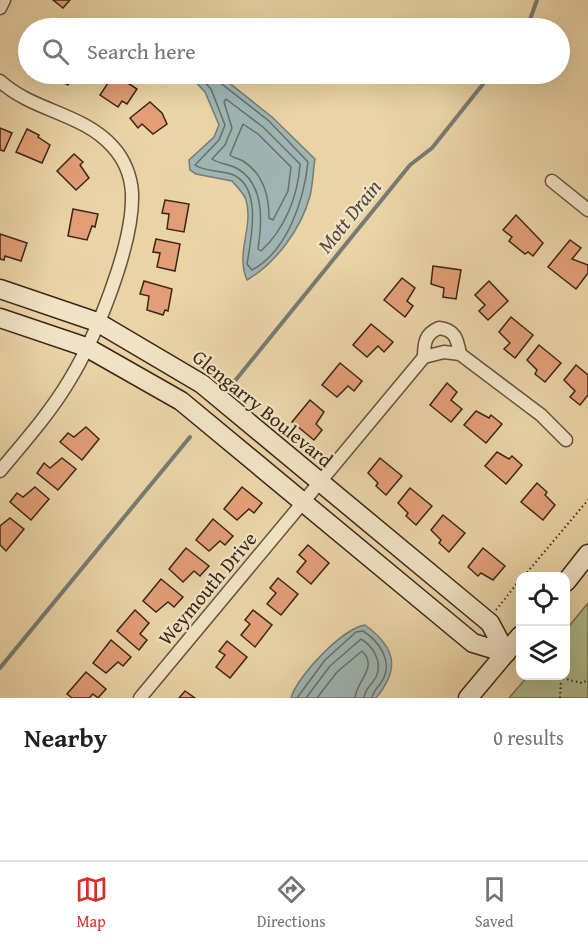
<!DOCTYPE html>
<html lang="en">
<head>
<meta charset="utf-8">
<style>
  :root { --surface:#fff; --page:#f2f2f2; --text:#202124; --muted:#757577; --line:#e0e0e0; --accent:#d93025 }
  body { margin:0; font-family:"Gentium Book Plus",serif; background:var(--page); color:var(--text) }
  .controls { position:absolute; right:18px; bottom:18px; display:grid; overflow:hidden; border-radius:12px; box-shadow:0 6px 24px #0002 }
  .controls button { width:54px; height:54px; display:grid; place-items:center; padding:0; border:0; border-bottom:2px solid var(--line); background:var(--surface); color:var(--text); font:30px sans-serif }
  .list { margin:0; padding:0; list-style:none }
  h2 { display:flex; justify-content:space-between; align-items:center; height:78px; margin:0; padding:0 24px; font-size:26px }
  h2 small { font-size:20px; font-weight:400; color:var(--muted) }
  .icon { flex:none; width:33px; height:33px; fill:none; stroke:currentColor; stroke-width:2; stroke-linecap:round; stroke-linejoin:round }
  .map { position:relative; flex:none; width:588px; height:698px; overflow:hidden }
  .search { position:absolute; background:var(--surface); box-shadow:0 6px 24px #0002; left:18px; right:18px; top:18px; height:66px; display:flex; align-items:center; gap:15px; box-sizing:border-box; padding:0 21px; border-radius:33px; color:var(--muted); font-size:22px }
  .sheet { height:162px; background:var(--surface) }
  nav { display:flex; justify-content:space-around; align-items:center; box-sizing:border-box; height:84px; border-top:2px solid var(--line); background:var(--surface); font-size:16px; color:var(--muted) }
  nav a { display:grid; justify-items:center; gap:3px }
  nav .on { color:var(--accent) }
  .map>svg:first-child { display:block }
  .green { fill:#b0be8c; stroke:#767252; stroke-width:1.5 }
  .water { fill:#9db5b3; stroke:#767b75; stroke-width:1.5 }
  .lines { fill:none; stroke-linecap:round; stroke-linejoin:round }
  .shore { stroke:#6c6d66; stroke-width:1.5 }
  .stream { stroke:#767b75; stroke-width:4 }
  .building { fill:#e29e77; stroke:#3c2518; stroke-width:1.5 }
  .street-casing { stroke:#68513c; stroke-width:15 }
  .secondary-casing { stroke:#3c2518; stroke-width:21 }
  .path { stroke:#3c2518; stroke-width:2; stroke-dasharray:1.5 3; stroke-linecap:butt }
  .street { stroke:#f1e3c5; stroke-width:12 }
  .secondary { stroke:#f1e3c5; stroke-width:18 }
  .labels { text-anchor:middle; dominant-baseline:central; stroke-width:4.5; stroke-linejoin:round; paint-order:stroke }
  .street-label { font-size:20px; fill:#3c2518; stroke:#f1e3c5 }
  .water-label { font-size:21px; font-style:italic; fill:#54493f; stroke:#f1e3c5 }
</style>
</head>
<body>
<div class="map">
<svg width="588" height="698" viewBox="0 0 588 698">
  <rect width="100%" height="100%" fill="#ead4a6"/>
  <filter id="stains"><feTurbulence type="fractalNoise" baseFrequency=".00333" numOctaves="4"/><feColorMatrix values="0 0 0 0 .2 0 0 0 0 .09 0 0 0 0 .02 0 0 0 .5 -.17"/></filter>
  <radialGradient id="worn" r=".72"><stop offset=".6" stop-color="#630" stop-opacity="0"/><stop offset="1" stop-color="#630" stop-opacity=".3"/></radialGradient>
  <!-- green -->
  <polygon class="green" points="588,603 588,698 509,698 528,676 566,676 566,630"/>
  <!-- water -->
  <g class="water">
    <path d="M188,74H218L272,117L315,159C313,171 313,184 310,196C301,229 276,263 247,280C235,252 254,227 246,200C244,193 236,186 232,181L196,174L190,170L189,160L214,137L219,125L205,92Z"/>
    <path d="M365,625C395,647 401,668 376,698H291C297,676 343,628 365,625Z"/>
  </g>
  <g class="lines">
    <!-- shore -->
    <g class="shore">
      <path d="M197,74L211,89L225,125L219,140L195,165C203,171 221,171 231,174C263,185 251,239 247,264L252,270C288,251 304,199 308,162L269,121L218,81L215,74"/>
      <path d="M226,99L263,127L300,164C298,196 285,229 261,251L258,249C262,223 265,185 238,169C230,164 219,164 212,159L225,145L232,128L224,102Z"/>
      <path d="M243,124L258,134L291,167L288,191L273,220L269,218C269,196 264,174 243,161C239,159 234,158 230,155Z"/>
      <path d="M297,698L325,660L356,632L363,631C379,641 394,662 382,681C378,688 373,690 372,698"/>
      <path d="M306,698L330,666L361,639C373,646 383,662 376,677C372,685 365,688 364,698"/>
      <path d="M317,698L337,672L362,651C379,667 356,681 355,698"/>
    </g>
    <!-- stream -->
    <g class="stream">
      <polyline points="527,28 537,0"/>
      <polyline points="234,382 410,165 432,148 491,74"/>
      <polyline points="0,668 190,437"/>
    </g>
  </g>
  <!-- building -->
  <g class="building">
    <polygon points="53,0 70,0 63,8"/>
    <polygon points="58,74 89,74 85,81 72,75 68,85 56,79"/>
    <polygon points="114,74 137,89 127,104 122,101 118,107 100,95"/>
    <polygon points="150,102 162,113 167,124 153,134 142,124 138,128 130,118"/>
    <polygon points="0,128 12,133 4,151 0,150"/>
    <polygon points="27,129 39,135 38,137 50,145 42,163 16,152"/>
    <polygon points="74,154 83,162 80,165 89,178 76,190 57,171"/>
    <polygon points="165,200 189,204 184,232 167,229 169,214 162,213"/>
    <polygon points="73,209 98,214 95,227 92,226 87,240 68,236"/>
    <polygon points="516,215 543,243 533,256 528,252 525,254 509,241 512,237 503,230"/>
    <polygon points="0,234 27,243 21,261 5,256 4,260 0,259"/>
    <polygon points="156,239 180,244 175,271 157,267 160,253 153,252"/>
    <polygon points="570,240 581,248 572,259 588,265 588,273 576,289 548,267"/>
    <polygon points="433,266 461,270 456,299 443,297 444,288 431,284"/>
    <polygon points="402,278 415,288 407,301 413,306 405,317 384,300"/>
    <polygon points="144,281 172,289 168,311 165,310 163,315 147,310 149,296 140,294"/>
    <polygon points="489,281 508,301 488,320 479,311 485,305 475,295"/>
    <polygon points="511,317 533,335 515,358 504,349 510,343 499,332"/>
    <polygon points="371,324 393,342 384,352 378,346 367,357 353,345"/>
    <polygon points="539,345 561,363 545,382 535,374 537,370 527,360"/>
    <polygon points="340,363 362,381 354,391 348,386 337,397 322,385"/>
    <polygon points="576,365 588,375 588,395 580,405 570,397 575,391 564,380"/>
    <polygon points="447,383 457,392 451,400 462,409 451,422 430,405"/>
    <polygon points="310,400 324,412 316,424 322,430 314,440 292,422"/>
    <polygon points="476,411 489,418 491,415 502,424 486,443 464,425"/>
    <polygon points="86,427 99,439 82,460 60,442 68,433 74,437"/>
    <polygon points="497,452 509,459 512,456 522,465 506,484 485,466"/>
    <polygon points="62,458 76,469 58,490 37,473 44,463 50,468"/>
    <polygon points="380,458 402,476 386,495 376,486 378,483 368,473"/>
    <polygon points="537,483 547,492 545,495 555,505 543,520 521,502"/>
    <polygon points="35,487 49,499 31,520 10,502 17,493 23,497"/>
    <polygon points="242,487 262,503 254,513 249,509 237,520 224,509"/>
    <polygon points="410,488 432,506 416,525 406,516 408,513 398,503"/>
    <polygon points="443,515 465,533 449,552 439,543 441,540 431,530"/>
    <polygon points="10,518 24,529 6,551 0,545 0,526"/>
    <polygon points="213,519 233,536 225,545 220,541 209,551 196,540"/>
    <polygon points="308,545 329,563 311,584 297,572 306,561 299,555"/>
    <polygon points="186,548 209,566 200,576 194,571 183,582 169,569"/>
    <polygon points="483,548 505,566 493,580 481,573 478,576 468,567"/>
    <polygon points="278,578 298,594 281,615 267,604 276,593 270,588"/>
    <polygon points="161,579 183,597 174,607 168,602 156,612 143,601"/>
    <polygon points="135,610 149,623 140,634 147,640 139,650 117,631"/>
    <polygon points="253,610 272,625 255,647 241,635 250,624 245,620"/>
    <polygon points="111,640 131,657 123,666 118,662 106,673 93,663"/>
    <polygon points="227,641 247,657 230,678 216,667 225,655 219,651"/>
    <polygon points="86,672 106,689 98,698 93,694 89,698 72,698 67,694"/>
    <polygon points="185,691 195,698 179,698"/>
  </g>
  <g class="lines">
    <defs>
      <g id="street">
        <polyline points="0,8 4,0"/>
        <path d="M0,81C32,111 83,113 113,147C124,159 131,176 132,193C134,244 96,337 69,381C50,413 24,442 0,471"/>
        <polyline points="552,181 588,210"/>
        <path d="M424,357C424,343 425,334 439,328C455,330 457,338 460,354"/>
        <polyline points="140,698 424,357 444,352 460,354 541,415 566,440"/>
      </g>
      <g id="secondary">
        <polyline points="0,289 97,322 202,384 490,623 506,653"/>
        <polyline points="0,318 86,347 181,401 473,643 506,653"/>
        <polyline points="566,582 588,554"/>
        <polyline points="468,698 520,636"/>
      </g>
    </defs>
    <!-- street casing -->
    <use href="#street" class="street-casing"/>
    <!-- secondary casing -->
    <use href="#secondary" class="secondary-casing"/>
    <!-- path -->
    <g class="path">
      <polyline points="524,576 588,500"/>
      <polyline points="496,610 520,580"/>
      <polyline points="554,676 582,683 588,680"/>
      <polyline points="560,698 561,678"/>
    </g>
    <!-- street -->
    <use href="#street" class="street"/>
    <!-- secondary -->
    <use href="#secondary" class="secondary"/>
  </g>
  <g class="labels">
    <!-- street labels -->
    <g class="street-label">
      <text transform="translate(263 408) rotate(39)">Glengarry Boulevard</text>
      <text transform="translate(207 588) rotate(-50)">Weymouth Drive</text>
    </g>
    <!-- water labels -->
    <g class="water-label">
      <text transform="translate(349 216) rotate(-51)">Mott Drain</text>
    </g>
  </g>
  <rect width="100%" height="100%" filter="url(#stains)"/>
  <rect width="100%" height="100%" fill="url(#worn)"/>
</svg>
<div class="controls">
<button><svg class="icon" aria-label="locate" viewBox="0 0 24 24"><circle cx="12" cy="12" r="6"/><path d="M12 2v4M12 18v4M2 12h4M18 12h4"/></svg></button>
<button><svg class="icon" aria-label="layers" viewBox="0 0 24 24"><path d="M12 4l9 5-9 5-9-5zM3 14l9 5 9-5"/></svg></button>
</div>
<div class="search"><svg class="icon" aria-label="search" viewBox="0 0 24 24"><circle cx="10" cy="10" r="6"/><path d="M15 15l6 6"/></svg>Search here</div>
</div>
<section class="sheet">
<h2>Nearby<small>0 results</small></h2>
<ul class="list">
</ul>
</section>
<nav>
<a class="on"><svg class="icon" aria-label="map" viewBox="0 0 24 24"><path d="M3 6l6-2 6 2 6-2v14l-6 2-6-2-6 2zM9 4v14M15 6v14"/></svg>Map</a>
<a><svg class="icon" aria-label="directions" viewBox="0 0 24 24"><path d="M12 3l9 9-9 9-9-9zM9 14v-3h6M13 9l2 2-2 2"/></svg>Directions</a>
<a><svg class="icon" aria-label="saved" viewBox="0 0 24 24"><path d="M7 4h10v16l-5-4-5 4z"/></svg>Saved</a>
</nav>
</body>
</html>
